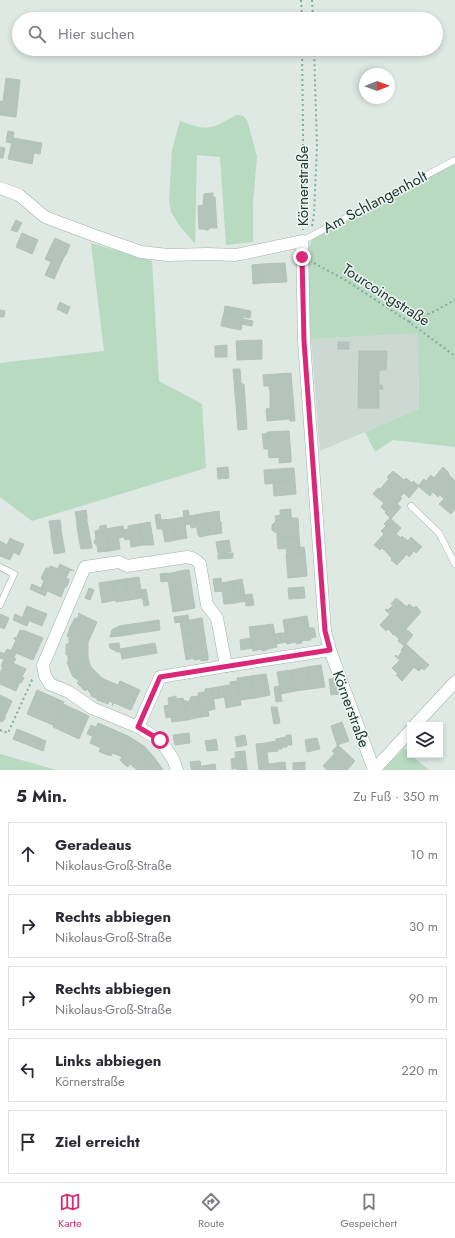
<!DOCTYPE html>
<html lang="de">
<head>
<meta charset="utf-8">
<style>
  :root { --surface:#fff; --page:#f7f7f7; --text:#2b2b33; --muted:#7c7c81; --line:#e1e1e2; --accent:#db2777 }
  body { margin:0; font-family:Jost,sans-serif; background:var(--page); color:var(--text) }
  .controls { position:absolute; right:12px; bottom:12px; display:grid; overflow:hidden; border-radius:0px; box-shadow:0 2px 6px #0003 }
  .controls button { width:36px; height:36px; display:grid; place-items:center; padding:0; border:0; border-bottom:1px solid var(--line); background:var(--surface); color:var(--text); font:20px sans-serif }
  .compass { position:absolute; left:359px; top:68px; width:36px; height:36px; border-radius:50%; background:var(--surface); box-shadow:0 2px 6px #0003; rotate:89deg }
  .stop { position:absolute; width:12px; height:12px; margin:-9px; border:3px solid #db2777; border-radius:50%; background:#fff }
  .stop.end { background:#db2777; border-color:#fff; box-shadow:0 1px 4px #0008 }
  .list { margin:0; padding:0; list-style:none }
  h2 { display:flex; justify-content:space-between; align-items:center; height:52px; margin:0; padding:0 16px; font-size:17px }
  h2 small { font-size:13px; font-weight:400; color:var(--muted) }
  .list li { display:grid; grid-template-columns:26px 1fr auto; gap:12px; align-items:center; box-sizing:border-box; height:64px; margin:0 8px 8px; padding:0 8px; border:1px solid var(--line); border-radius:0px }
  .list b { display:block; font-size:15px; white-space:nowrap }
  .list p { margin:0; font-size:13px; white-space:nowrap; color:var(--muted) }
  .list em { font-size:13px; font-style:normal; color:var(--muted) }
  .icon { flex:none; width:22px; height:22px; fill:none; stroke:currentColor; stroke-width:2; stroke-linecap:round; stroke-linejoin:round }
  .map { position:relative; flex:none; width:455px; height:770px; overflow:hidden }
  .search { position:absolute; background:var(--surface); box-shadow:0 2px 6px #0003; left:12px; right:12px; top:12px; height:44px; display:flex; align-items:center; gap:10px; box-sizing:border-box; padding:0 14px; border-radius:22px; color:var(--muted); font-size:15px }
  .sheet { height:412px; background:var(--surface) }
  nav { display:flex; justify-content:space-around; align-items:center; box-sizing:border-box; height:56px; border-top:1px solid var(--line); background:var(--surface); font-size:11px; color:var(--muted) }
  nav a { display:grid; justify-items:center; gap:2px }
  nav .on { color:var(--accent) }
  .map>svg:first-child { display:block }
  .built { fill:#ccd9d3 }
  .green { fill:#b7dac1 }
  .building { fill:#b4c4bd; stroke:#b1c2bb }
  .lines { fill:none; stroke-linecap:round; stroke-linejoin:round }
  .service-casing { stroke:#a1b0ab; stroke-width:7 }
  .minor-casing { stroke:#a1b0ab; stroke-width:13 }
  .path { stroke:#7fac9f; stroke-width:2; stroke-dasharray:2 3; stroke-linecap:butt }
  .service { stroke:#fff; stroke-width:6 }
  .minor { stroke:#fff; stroke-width:12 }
  .route { stroke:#db2777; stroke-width:5 }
  .labels { text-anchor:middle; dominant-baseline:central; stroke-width:3; stroke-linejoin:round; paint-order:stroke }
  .street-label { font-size:15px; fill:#203832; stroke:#eef6f2 }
</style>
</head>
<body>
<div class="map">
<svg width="455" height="770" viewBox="0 0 455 770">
  <rect width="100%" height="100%" fill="#dee9e4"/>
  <!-- built -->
  <polygon class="built" points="418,332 419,409 320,451 311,339"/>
  <!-- green -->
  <g class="green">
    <path d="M237,115L243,116L247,120L257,156L253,204V242L226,245L220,157L197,155L195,244L179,225L171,212L169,200L172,150L180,121C194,126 206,131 220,124C226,121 231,117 237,115Z"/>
    <polygon points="455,164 455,447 393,440 375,452 365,432 419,409 418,333 311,339 306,283 309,248 312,240 317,236"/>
    <polygon points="91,243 152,261 159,381 202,404 206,468 32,521 0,497 0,363 104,351"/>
    <polygon points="404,748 410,754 410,755 411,755 429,770 383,770"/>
    <polygon points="0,754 57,770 0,770"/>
  </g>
  <!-- building -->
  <g class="building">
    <polygon points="6,78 20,80 16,117 0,115 0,101 3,101"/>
    <polygon points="8,131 14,132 12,143 6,142"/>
    <polygon points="13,138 36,142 32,164 8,159"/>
    <polygon points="36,142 42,143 40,154 34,153"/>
    <polygon points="0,147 5,148 3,158 0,158"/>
    <polygon points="213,193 213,197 215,197 217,228 210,228 208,230 206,230 204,229 199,229 198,206 203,205 204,194"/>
    <polygon points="16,220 22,223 17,232 11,230"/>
    <polygon points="22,233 38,240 32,254 16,247"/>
    <polygon points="55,238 70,245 66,255 65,255 54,279 45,275 51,262 45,259"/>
    <polygon points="285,263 287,282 262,283 261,264"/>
    <polygon points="261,264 262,283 253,284 252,265"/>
    <polygon points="60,302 70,307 67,314 57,309"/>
    <polygon points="225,306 251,311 250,318 224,313"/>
    <polygon points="0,310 5,311 4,317 0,317"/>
    <polygon points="224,313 243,317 242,324 222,320"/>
    <polygon points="243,319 253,321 252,326 242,324"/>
    <polygon points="222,320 242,324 241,330 221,326"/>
    <polygon points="262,340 262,359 237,360 236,341"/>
    <rect x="338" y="342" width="11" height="7"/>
    <polygon points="227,345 227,357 215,357 215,346"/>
    <polygon points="359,351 387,351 386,370 379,370 379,385 382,385 383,389 379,389 379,408 358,408"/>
    <polygon points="233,369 240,369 241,384 244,384 247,429 238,430"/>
    <polygon points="291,373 295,421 290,421 289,419 267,421 266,409 270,408 270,392 269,386 264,386 263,375"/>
    <polygon points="289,431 291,456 269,458 268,449 264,449 262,434 267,434 267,432"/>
    <polygon points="291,456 291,462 279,463 279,457"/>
    <polygon points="228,467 229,478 218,479 217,468"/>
    <polygon points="443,467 449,473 448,474 455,481 455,509 451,514 439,504 444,499 440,495 438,497 433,492 430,496 418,486 424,479 426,481 431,475 434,478"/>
    <polygon points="294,468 295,481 265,484 264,470"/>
    <polygon points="393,471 404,480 406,478 412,483 413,481 419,486 409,498 404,493 400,497 402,498 397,504 401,507 391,519 385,513 386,512 381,507 384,503 373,494 378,488 380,489 389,479 387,477"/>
    <polygon points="295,481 296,494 274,496 273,483"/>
    <polygon points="291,509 291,515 280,516 280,510"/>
    <polygon points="86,510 87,515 76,517 75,512"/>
    <polygon points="188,510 191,524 185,525 183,511"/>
    <polygon points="219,511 220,522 222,523 221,525 222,533 209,535 206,513"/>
    <polygon points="206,513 209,535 200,537 198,535 195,515"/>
    <polygon points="160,514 163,529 157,529 155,515"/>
    <polygon points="87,515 87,521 77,523 76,517"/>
    <polygon points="195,515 196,527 191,528 189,516"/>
    <polygon points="291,515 292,518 298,518 299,536 277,538 277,532 274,532 272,530 272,525 274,523 276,522 275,516"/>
    <polygon points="184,517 187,538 176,540 173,519"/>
    <polygon points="390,518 401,528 396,534 401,538 402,536 408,541 411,537 422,547 416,553 414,551 409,557 407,554 397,565 391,560 392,558 382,548 380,550 374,545 384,534 381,531 386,526 384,524"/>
    <polygon points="173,519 176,540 165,542 161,520"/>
    <polygon points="60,520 61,525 50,527 49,521"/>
    <polygon points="87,521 88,526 77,528 77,523"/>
    <polygon points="150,522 154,545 143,545 139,524"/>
    <polygon points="139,524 143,545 131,547 128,526"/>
    <polygon points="61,525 61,530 51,532 50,527"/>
    <polygon points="106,525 110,551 98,552 97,545 95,544 94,541 96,539 95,531 99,530 100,526"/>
    <polygon points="88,526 89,532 78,533 77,528"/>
    <polygon points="123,526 124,537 119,538 117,527"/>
    <polygon points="117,527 120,549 110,551 106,529"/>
    <polygon points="128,529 130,539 125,540 123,530"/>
    <polygon points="61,530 62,536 51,537 51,532"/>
    <polygon points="89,532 90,537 79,539 78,533"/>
    <polygon points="62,536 63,541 52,543 51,537"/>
    <polygon points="299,536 300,547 278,549 277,538"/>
    <polygon points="90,537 91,542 80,544 79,539"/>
    <polygon points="10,538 18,542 10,560 0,556 0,541 7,545"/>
    <polygon points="229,540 231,552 218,553 216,542"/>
    <polygon points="63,541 64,547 53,548 52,543"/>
    <polygon points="18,542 24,544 19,555 13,552"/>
    <polygon points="91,542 92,548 81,549 80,544"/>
    <polygon points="64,547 65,552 54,554 53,548"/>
    <polygon points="304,547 305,553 287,555 286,549"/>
    <polygon points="233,553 233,558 218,559 218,554"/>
    <polygon points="305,553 307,576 288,578 286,555"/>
    <polygon points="60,564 74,571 70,570 66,578 56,573"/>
    <polygon points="50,566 58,569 56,573 69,579 69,581 67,586 65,587 61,597 41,588 44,581 41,578 46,568 50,568"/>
    <polygon points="185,570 189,570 191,583 169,586 168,581 161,582 160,574 167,573 167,574"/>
    <polygon points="139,577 142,598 129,600 125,579"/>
    <polygon points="221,578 222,591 215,592 213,579"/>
    <polygon points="125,579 129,600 116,602 112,581"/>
    <polygon points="242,579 246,601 235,603 232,581"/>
    <polygon points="112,581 115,600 102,603 99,583"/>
    <polygon points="232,581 235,603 224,604 221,583"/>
    <polygon points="191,583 193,596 171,599 169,586"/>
    <polygon points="32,584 47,591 45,596 30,589"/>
    <polygon points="304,587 305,598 289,599 288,588"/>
    <polygon points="89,588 94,590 90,600 85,598"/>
    <polygon points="146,589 149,605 144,606 141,590"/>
    <polygon points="252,594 254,605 246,606 245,595"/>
    <polygon points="193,596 195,608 173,612 171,599"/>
    <polygon points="396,598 407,607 409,604 414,608 416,606 421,612 406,629 413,635 404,646 398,641 399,639 394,634 392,635 393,634 388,629 386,631 380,625 390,614 385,610 386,609 388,610 393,605 391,604"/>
    <polygon points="27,606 47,614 42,626 22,618"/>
    <polygon points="78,613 97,622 90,638 69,629 75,618 77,619 79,615"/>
    <polygon points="0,614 9,618 7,623 0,620"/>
    <polygon points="15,614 29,621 27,626 13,620"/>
    <polygon points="188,615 189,620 175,623 174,617"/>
    <polygon points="307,616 311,640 301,641 302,643 296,644 296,642 287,644 283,620"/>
    <polygon points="202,618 204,631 182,634 180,622"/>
    <polygon points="0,620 7,623 4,629 0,627"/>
    <polygon points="159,620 160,630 120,636 119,626"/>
    <polygon points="273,624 277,647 267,649 267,650 262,651 262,649 253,651 249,627"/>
    <polygon points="119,626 120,636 110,637 112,630"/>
    <polygon points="309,628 314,628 316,637 311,638"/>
    <polygon points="70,629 90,638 88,642 88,657 89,662 70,670 67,662 68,662 68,655 66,655 66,644 69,644 69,637 67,636"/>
    <polygon points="20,630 22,631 23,630 43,638 33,660 11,651 16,640 14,639 14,638 17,637"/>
    <polygon points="204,631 206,644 184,647 182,634"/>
    <polygon points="280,633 281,643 276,644 275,634"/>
    <polygon points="280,633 285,633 287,642 281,643"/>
    <polygon points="251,638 252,648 241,650 240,640"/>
    <polygon points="119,643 120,652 117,652 110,648 109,644"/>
    <polygon points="155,643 157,653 122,659 120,649"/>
    <polygon points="206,644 208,656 200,657 200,659 194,660 194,658 186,660 184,647"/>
    <polygon points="406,644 429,665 424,670 422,668 419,671 414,667 402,681 396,675 398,674 392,668 400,660 395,656 396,655 398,657 402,651 401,650"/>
    <polygon points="7,649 16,653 14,658 4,654"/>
    <polygon points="0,652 16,659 13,663 0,658"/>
    <polygon points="208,656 208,660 201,661 200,657"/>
    <polygon points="4,659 26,669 22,677 24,678 21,683 20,682 16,691 0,684 0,673 3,667 1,666"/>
    <polygon points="89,662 91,667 102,678 106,680 98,699 91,696 91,694 87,689 85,691 77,683 79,681 74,677 73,677 70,670"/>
    <polygon points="321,665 325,687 310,689 307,667"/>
    <polygon points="307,667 310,689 295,691 292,670"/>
    <polygon points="292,670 295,691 281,694 277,672"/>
    <polygon points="266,674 270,695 255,698 251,676"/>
    <polygon points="251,676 255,698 240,700 237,678"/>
    <polygon points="335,678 340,694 331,695 329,679"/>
    <polygon points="106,680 118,685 120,681 140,690 131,710 114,703 112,706 113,703 109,701 108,704 97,700"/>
    <polygon points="237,681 241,705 226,708 223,686 230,685 230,682"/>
    <polygon points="223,686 225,697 219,698 218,687"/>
    <polygon points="279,686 282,701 276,702 274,687"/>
    <polygon points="218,687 219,698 214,699 212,688"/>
    <polygon points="212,688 215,709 208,711 209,716 201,717 198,693 205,692 205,689"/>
    <polygon points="37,690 64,702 53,725 27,714"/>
    <polygon points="0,695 12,701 7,712 0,708"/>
    <polygon points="176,696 176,699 183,698 187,720 172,722 171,717 166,718 164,706 169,705 168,698"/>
    <polygon points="198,696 201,717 187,720 183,700 189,702 191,697"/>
    <polygon points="63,704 89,716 79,739 53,727"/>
    <polygon points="271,707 277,707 280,723 274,724"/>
    <polygon points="0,708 7,712 5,716 5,719 2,722 0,721"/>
    <polygon points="342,722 349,741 337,745 331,726"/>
    <polygon points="98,723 128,736 118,755 112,753 111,756 102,753 99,751 101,748 90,743"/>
    <polygon points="91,725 96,727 92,736 87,734"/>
    <polygon points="17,729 46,741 43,751 13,739"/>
    <polygon points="189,733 190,743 175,745 173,735"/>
    <polygon points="245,735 247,745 237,747 235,737"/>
    <polygon points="286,735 291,735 292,745 287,745 287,747 282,747 282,749 277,749 278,751 267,752 266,743 276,741 276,739 286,737"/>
    <polygon points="128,736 144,746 154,757 137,770 130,764 128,767 125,765 120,760 122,757 118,755"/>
    <polygon points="317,738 320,749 307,752 305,740"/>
    <polygon points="216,739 218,750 207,751 205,741"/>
    <polygon points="266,743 269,770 259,770 256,744"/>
    <polygon points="338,745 355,761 347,770 327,770 323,766 335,753 332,751"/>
    <polygon points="245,751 247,770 237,770 235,752"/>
    <polygon points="154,757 163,770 137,770"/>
    <polygon points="236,758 237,768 232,769 231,759"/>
    <polygon points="200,761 201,766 191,768 190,762"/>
    <polygon points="285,762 286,770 269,770 269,764"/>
    <polygon points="305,762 305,770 293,770 293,763"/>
    <polygon points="215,764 216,770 192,770 191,768"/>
  </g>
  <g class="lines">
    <defs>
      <g id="service">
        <polyline points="302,241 455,160"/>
        <polyline points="411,506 439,533 455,564"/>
        <polyline points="0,567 14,574 0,605"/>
      </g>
      <g id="minor">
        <polyline points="0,188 19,195 45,217 93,235 141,252 168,255 207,254 236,255 302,241 304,341 325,631 330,650 374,770"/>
        <polyline points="415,725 455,682"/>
        <polyline points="138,727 160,677 226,666"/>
        <path d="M177,770L173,759L160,740L138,727L92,708L69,692L50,684L45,676L43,665L85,567L119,562L127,566L187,557C193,558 196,559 200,564L207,605L217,618L226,666L330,650"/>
        <polyline points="374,770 410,731"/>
      </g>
    </defs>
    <!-- service casing -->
    <use href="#service" class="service-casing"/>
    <!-- minor casing -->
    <use href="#minor" class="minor-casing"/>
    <!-- path -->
    <g class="path">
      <polyline points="301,0 302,19"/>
      <polyline points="312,0 313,19"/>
      <polyline points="302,49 304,215 303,230"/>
      <polyline points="312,226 314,214 317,146 314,49"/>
      <polyline points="314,263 347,281 409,322 455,356"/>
      <polyline points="409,322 435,311 455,300"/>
      <polyline points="0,730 8,733 32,680 34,679"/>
    </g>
    <!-- service -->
    <use href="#service" class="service"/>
    <!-- minor -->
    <use href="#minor" class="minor"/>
  </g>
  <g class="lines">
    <!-- route -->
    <polyline class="route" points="160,740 138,727 160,677 330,650 325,631 304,341 302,257"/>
  </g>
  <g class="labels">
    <!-- street labels -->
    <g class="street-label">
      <text transform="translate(303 186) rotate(-90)">Körnerstraße</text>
      <text transform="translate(375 202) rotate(-28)">Am Schlangenholt</text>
      <text transform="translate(386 295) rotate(33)">Tourcoingstraße</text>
      <text transform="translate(351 709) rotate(70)">Körnerstraße</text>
    </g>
  </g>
</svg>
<div class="controls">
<button><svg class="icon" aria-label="layers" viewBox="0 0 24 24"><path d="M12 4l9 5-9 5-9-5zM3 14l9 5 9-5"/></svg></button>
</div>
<svg class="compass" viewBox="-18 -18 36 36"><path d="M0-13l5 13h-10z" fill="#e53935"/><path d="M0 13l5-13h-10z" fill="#7c7c81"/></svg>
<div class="stop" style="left:160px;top:740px"></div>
<div class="stop end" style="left:302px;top:257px"></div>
<div class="search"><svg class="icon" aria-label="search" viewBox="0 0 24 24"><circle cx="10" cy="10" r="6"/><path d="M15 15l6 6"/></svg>Hier suchen</div>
</div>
<section class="sheet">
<h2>5 Min.<small>Zu Fuß · 350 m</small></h2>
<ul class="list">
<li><svg class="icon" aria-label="ahead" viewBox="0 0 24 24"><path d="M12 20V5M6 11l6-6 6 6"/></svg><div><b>Geradeaus</b><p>Nikolaus-Groß-Straße</p></div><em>10 m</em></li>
<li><svg class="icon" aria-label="right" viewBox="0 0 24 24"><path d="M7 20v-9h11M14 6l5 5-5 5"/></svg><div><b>Rechts abbiegen</b><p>Nikolaus-Groß-Straße</p></div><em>30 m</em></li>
<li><svg class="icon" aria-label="right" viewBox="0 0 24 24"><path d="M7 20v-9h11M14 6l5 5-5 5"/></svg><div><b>Rechts abbiegen</b><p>Nikolaus-Groß-Straße</p></div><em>90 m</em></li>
<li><svg class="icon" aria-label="left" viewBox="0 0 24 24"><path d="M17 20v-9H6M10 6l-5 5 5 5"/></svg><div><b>Links abbiegen</b><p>Körnerstraße</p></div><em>220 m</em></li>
<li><svg class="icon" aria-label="arrive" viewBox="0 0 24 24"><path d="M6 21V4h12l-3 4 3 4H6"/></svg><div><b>Ziel erreicht</b></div></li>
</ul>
</section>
<nav>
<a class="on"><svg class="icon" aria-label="map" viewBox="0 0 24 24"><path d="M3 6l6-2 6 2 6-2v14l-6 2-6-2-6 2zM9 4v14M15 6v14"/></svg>Karte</a>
<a><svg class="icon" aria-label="directions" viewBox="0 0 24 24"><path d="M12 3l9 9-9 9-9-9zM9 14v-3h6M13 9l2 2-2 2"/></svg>Route</a>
<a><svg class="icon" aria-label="saved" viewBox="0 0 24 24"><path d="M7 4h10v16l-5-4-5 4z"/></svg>Gespeichert</a>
</nav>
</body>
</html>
